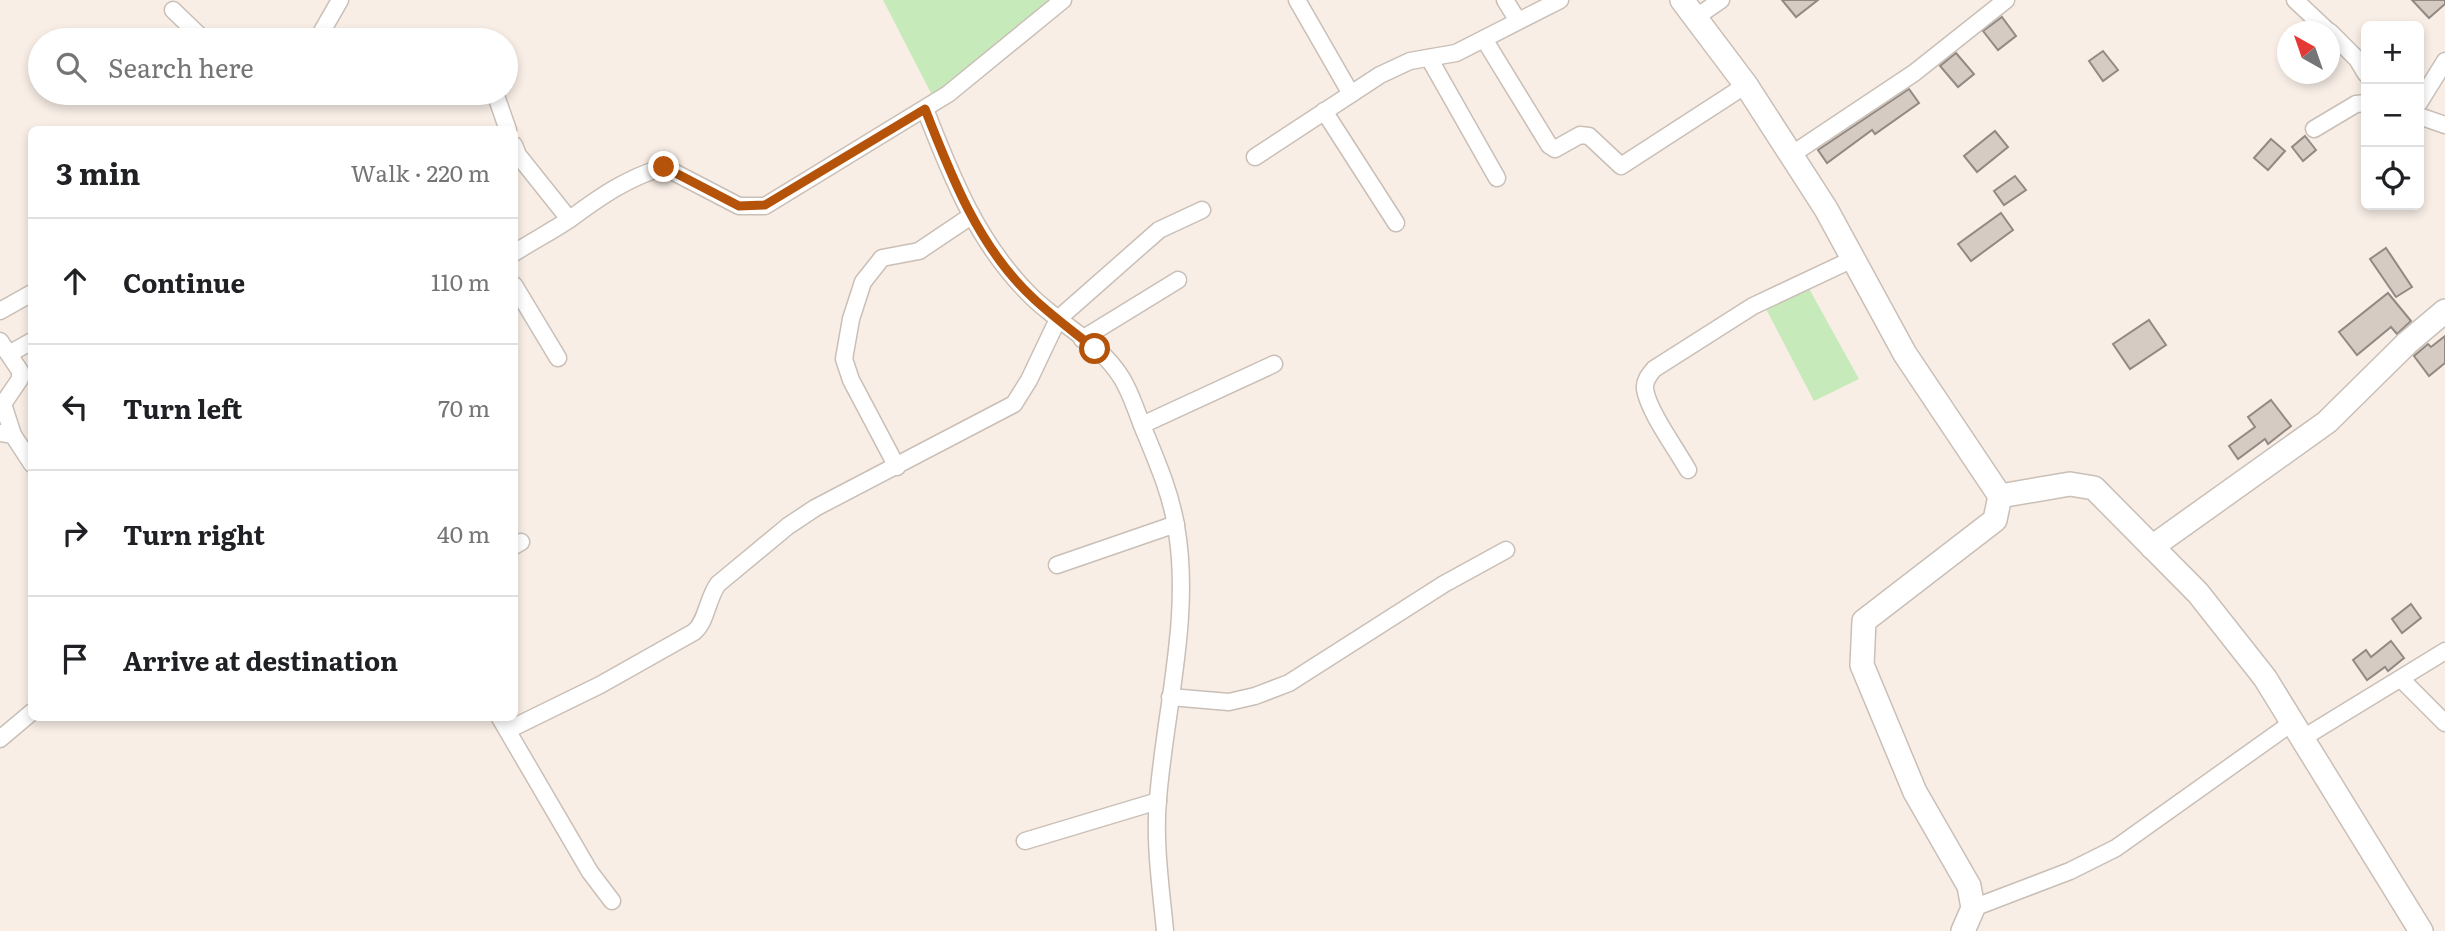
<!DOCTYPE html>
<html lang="en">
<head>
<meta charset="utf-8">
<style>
  :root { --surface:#fff; --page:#f2f2f2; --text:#202124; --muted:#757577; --line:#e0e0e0 }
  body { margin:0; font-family:Literata,serif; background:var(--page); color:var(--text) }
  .controls { position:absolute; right:21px; top:21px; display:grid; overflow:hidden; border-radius:10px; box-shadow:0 4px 10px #0003 }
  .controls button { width:63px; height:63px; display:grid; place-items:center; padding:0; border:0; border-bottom:2px solid var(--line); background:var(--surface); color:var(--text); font:35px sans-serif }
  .compass { position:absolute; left:2277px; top:21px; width:63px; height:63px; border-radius:50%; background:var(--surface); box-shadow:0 4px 10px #0003; rotate:320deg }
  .stop { position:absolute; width:21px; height:21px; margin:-16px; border:5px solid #b45309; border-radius:50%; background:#fff }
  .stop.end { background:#b45309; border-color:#fff; box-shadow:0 2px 7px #0008 }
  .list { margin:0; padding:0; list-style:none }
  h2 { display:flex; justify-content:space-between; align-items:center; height:91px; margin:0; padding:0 28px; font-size:30px }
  h2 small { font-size:23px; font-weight:400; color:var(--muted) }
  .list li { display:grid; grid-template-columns:46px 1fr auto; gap:21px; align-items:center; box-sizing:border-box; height:126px; padding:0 28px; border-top:2px solid var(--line) }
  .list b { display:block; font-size:26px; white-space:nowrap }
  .list em { font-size:23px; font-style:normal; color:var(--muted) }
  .icon { flex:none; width:38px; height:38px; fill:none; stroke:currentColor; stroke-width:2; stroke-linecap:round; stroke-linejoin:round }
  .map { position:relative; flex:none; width:2445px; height:931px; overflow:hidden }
  .search { position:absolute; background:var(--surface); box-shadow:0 4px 10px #0003; left:28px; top:28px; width:490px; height:77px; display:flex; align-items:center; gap:18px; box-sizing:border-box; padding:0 24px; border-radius:38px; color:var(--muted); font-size:26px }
  .panel { position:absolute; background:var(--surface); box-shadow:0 4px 10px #0003; left:28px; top:126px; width:490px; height:595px; border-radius:10px }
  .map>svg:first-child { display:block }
  .green { fill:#c7eaba }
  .building { fill:#d5cbc3; stroke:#928982; stroke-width:2 }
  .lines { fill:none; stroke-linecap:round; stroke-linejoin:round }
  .street-casing { stroke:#c9bfb7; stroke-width:19 }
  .secondary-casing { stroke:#c9bfb7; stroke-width:26 }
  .street { stroke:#fff; stroke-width:16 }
  .secondary { stroke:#fff; stroke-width:23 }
  .route { stroke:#b45309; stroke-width:9 }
</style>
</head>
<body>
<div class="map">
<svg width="2445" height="931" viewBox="0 0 2445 931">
  <rect width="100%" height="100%" fill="#f8eee6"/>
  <!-- green -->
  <g class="green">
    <polygon points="883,0 1063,0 934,99"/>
    <polygon points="1807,285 1859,379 1814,401 1765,307"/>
  </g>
  <!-- building -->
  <g class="building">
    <polygon points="1782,0 1818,0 1796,17"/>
    <polygon points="2412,0 2445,0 2445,4 2429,18"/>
    <polygon points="2002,17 2016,36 1998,50 1983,31"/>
    <polygon points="2103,51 2118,70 2103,81 2089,61"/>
    <polygon points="1956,53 1974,74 1958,87 1940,66"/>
    <polygon points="1909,89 1919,103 1875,134 1872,130 1827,163 1818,150"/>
    <polygon points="1995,131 2008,147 1977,172 1964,156"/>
    <polygon points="2305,136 2316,150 2303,161 2292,147"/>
    <polygon points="2271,139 2285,151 2268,170 2254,158"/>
    <polygon points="2015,176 2026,190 2004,205 1994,191"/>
    <polygon points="2001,213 2013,230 1971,261 1958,244"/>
    <polygon points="2386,248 2412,287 2396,297 2370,259"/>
    <polygon points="2388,293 2411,321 2397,334 2391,327 2357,355 2339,332"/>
    <polygon points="2149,320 2166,345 2130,369 2113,344"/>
    <polygon points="2445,336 2445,363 2429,376 2414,356 2428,344 2431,347"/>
    <polygon points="2271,400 2291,426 2268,444 2265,439 2238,459 2229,446 2255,427 2248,417"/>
    <polygon points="2411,604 2421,618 2402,633 2392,619"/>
    <polygon points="2391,641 2404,658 2388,671 2385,667 2367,680 2353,660 2366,650 2371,657"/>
  </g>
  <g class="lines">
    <defs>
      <g id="street">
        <polyline points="1297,0 1351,94"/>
        <polyline points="1505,0 1518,21"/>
        <polyline points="2295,0 2329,32"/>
        <polyline points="173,10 204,40"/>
        <polyline points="1695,18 1721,0"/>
        <polyline points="2330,32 2357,59 2366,74"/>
        <polyline points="1484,39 1549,145 1555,149 1580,135 1589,136 1621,166 1746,85"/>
        <polyline points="317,40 340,0"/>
        <polyline points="1429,58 1497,178"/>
        <polyline points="495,93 508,130"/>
        <polyline points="2419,103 2445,61"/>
        <path d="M925,109C951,176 978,244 1031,296C1059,324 1100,343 1121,377C1132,394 1138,417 1146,435C1158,464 1171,495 1176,526C1192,615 1165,710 1158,799C1154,843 1161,888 1165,931"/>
        <polyline points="1324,111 1396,223"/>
        <polyline points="2419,116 2445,125"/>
        <polyline points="2314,129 2356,104 2366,103"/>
        <polyline points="514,145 518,155 569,219"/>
        <polyline points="1791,155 1914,73 2006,0"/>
        <polyline points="1255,157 1380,75 1410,61 1456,53 1560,0"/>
        <path d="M514,253C533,241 552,231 570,219C601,196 627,178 664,167L739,206H765L948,94L1063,0"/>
        <polyline points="514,285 558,358"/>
        <polyline points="0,311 32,293"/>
        <polyline points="1082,339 1178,280"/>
        <polyline points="0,341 20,371 20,379 3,404 13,435"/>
        <polyline points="9,354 32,341"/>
        <polyline points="1142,425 1274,364"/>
        <polyline points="0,433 13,435 32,464"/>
        <polyline points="897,467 851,380 844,359 851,319 863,282 882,258 919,251 971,216"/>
        <path d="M1688,470C1677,450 1648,411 1645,389C1644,381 1649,375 1654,369L1753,306L1853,259"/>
        <polyline points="514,546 521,542"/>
        <polyline points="1057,565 1176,524"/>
        <polyline points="2401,679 2445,723"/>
        <polyline points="1170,697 1229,702 1255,696 1289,683 1444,584 1506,550"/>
        <polyline points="500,718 590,872 612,901"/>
        <path d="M508,730L600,685L694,632C707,621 707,599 718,584L788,526L815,508L1014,404L1029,380L1058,319L1159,230L1202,210"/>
        <polyline points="2303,738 2445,651"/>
        <polyline points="0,739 32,712"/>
        <polyline points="1025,841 1158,801"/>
        <polyline points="1973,908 2070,871 2116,848 2293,722"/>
      </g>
      <g id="secondary">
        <polyline points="1682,0 1746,85 1826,209 1905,354 2000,496 1995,520 1864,621 1862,665 1915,792 1969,886 1973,908 1963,931"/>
        <polyline points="2000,496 2070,484 2094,488 2198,593 2265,678 2421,931"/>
        <polyline points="2152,547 2327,422 2407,343 2445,311"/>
      </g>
    </defs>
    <!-- street casing -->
    <use href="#street" class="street-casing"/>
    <!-- secondary casing -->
    <use href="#secondary" class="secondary-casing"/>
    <!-- street -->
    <use href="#street" class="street"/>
    <!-- secondary -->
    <use href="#secondary" class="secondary"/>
  </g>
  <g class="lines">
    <!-- route -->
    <path class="route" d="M664,167L739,206L765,205L925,109C951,176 979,248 1033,298C1052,316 1074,332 1095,349"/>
  </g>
</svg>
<div class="controls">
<button>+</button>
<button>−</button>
<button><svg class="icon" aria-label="locate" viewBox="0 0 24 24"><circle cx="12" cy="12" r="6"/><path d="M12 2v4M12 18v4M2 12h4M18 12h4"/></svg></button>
</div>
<svg class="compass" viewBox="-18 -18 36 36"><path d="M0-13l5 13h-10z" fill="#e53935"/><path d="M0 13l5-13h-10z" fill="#757577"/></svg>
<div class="stop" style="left:1095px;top:349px"></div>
<div class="stop end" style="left:664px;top:167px"></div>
<div class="search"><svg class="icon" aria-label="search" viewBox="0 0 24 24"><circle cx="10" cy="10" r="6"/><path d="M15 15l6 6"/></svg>Search here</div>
<section class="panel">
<h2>3 min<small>Walk · 220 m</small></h2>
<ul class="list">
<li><svg class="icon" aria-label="ahead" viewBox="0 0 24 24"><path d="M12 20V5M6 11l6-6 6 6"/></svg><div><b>Continue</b></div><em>110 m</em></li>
<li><svg class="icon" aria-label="left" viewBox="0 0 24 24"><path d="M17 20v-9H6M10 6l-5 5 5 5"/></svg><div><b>Turn left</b></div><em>70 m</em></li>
<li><svg class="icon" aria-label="right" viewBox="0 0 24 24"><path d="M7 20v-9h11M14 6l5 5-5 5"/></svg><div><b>Turn right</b></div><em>40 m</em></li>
<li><svg class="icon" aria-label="arrive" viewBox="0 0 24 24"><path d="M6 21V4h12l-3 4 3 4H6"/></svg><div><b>Arrive at destination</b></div></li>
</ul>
</section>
</div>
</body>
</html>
